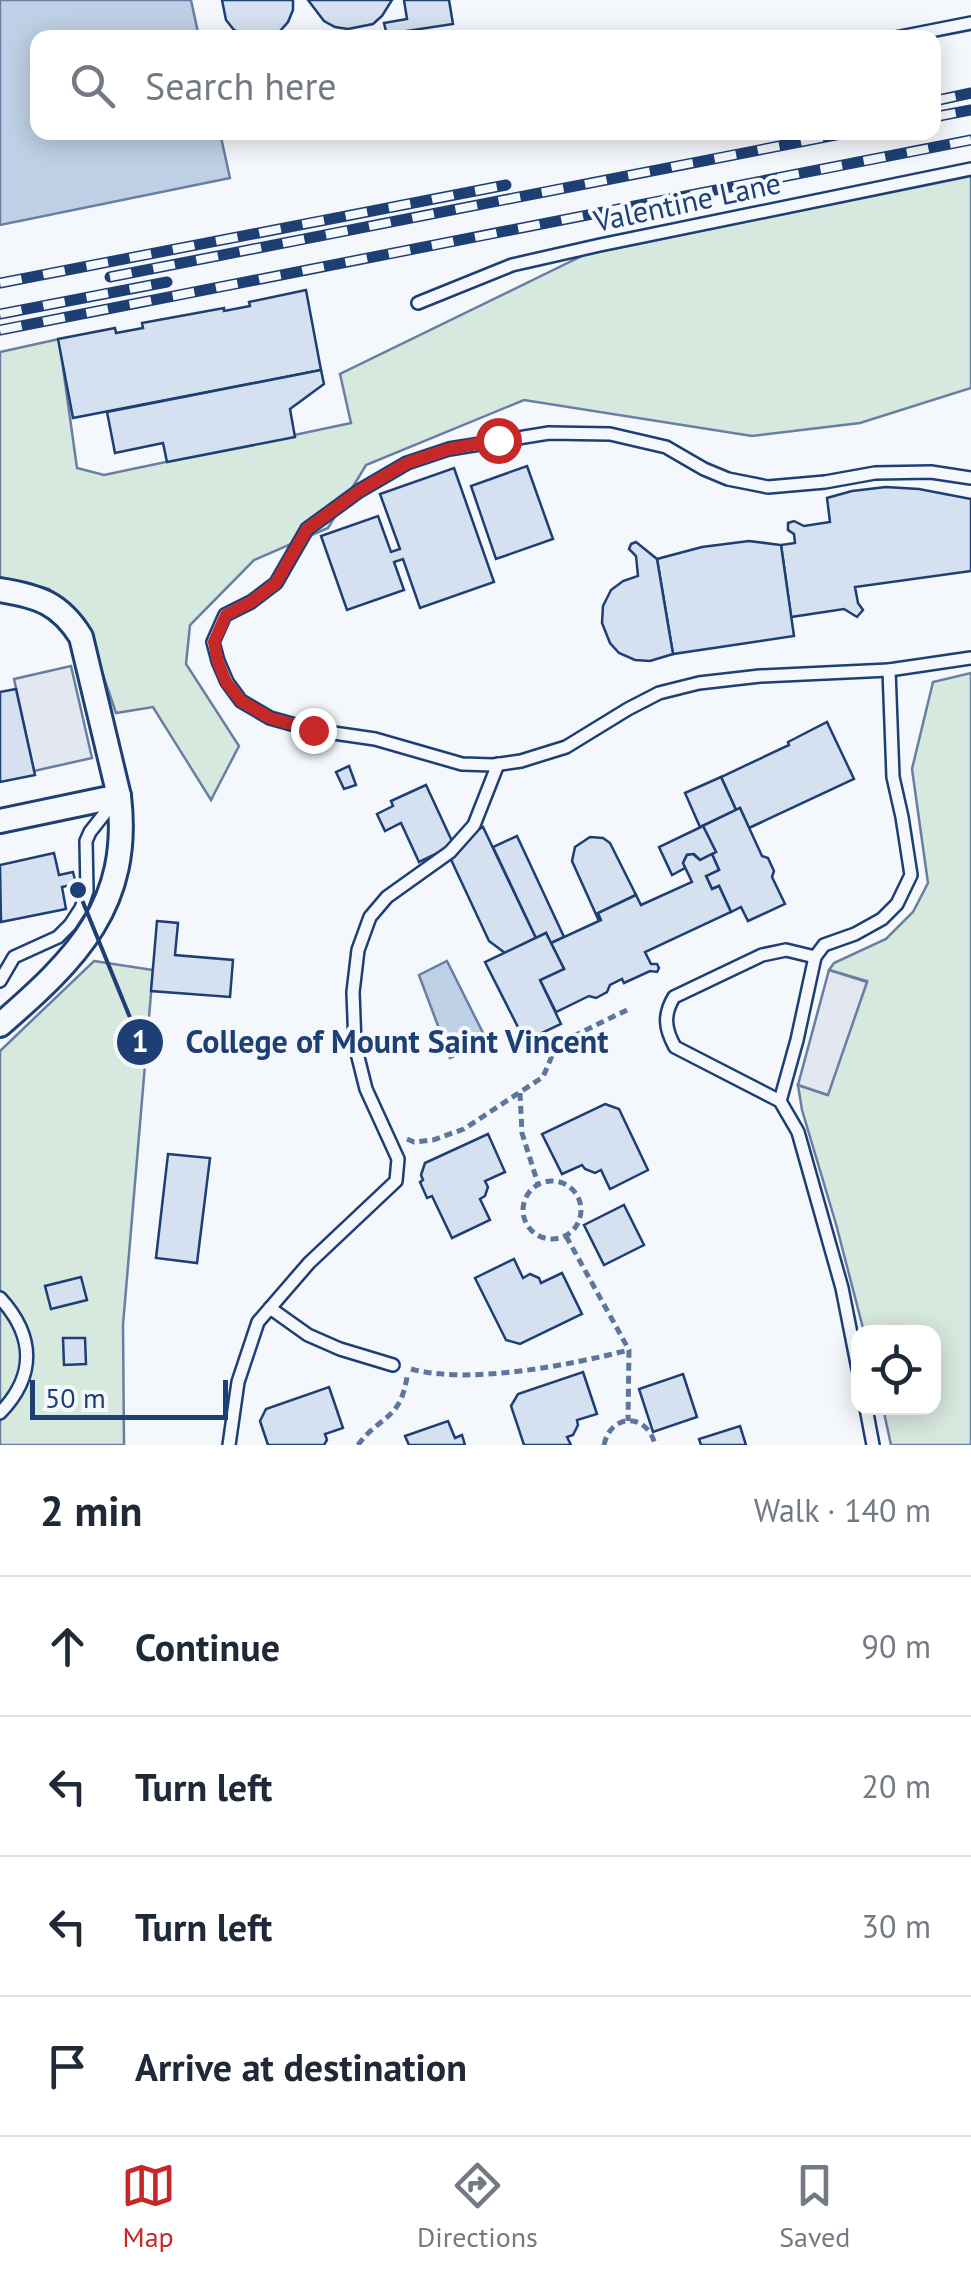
<!DOCTYPE html>
<html lang="en">
<head>
<meta charset="utf-8">
<style>
  :root { --surface:#fff; --page:#f6f6f7; --text:#1f2937; --muted:#747a83; --line:#e0e1e3; --accent:#c62828 }
  body { margin:0; font-family:"PT Sans",sans-serif; background:var(--page); color:var(--text) }
  .controls { position:absolute; right:30px; bottom:30px; display:grid; overflow:hidden; border-radius:20px; box-shadow:0 5px 25px #0003 }
  .controls button { width:90px; height:90px; display:grid; place-items:center; padding:0; border:0; border-bottom:2px solid var(--line); background:var(--surface); color:var(--text); font:50px sans-serif }
  .scale { position:absolute; left:30px; bottom:25px; width:198px; box-sizing:border-box; padding-left:10px; border:5px solid #1d3f73; border-top:0; font-size:28px; line-height:35px; white-space:nowrap; color:#1d3f73; -webkit-text-stroke:8px #f4f7fb; paint-order:stroke }
  .stop { position:absolute; width:30px; height:30px; margin:-22px; border:8px solid #c62828; border-radius:50%; background:#fff }
  .stop.end { background:#c62828; border-color:#fff; box-shadow:0 2px 10px #0008 }
  .list { margin:0; padding:0; list-style:none }
  h2 { display:flex; justify-content:space-between; align-items:center; height:130px; margin:0; padding:0 40px; font-size:42px }
  h2 small { font-size:32px; font-weight:400; color:var(--muted) }
  .list li { display:grid; grid-template-columns:65px 1fr auto; gap:30px; align-items:center; box-sizing:border-box; height:140px; padding:0 40px; border-top:2px solid var(--line) }
  .list b { display:block; font-size:38px; white-space:nowrap }
  .list em { font-size:32px; font-style:normal; color:var(--muted) }
  .icon { flex:none; width:55px; height:55px; fill:none; stroke:currentColor; stroke-width:2; stroke-linecap:round; stroke-linejoin:round }
  .map { position:relative; flex:none; width:971px; height:1445px; overflow:hidden }
  .search { position:absolute; background:var(--surface); box-shadow:0 5px 25px #0003; left:30px; right:30px; top:30px; height:110px; display:flex; align-items:center; gap:25px; box-sizing:border-box; padding:0 35px; border-radius:20px; color:var(--muted); font-size:38px }
  .sheet { height:690px; background:var(--surface) }
  nav { display:flex; justify-content:space-around; align-items:center; box-sizing:border-box; height:140px; border-top:2px solid var(--line); background:var(--surface); font-size:28px; color:var(--muted) }
  nav a { display:grid; justify-items:center; gap:5px }
  nav .on { color:var(--accent) }
  .map>svg:first-child { display:block }
  .green { fill:#d7e8df; stroke:#687fa3; stroke-width:2.5 }
  .parking { fill:#e3e8f0; stroke:#687fa3; stroke-width:2.5 }
  .water { fill:#bed0e5; stroke:#687fa3; stroke-width:2.5 }
  .building { fill:#d5e0f0; stroke:#1d3f73; stroke-width:2.5 }
  .lines { fill:none; stroke-linecap:round; stroke-linejoin:round }
  .lane-casing { stroke:#1d3f73; stroke-width:16 }
  .street-casing { stroke:#1d3f73; stroke-width:28 }
  .path { stroke:#5e769c; stroke-width:5; stroke-dasharray:8 5; stroke-linecap:butt }
  .lane { stroke:#f4f7fb; stroke-width:11 }
  .street { stroke:#f4f7fb; stroke-width:22 }
  .rail-casing { stroke:#1d3f73; stroke-width:11 }
  .rail { stroke:#f4f7fb; stroke-width:8; stroke-dasharray:22; stroke-linecap:butt }
  .route { stroke:#c62828; stroke-width:12 }
  .labels { text-anchor:middle; dominant-baseline:central; stroke-width:8; stroke-linejoin:round; paint-order:stroke }
  .street-label { font-size:30px; fill:#1d3f73; stroke:#f4f7fb }
  .leader { fill:none; stroke:#1d3f73; stroke-width:4 }
  .callout-dot { fill:#1d3f73; stroke:#f4f7fb; stroke-width:4 }
  .mark-label { font-size:30px; text-anchor:middle; font-weight:bold; fill:#fff }
  .callout-label { font-size:32px; text-anchor:middle; font-weight:bold; fill:#1d3f73; stroke:#f4f7fb; stroke-width:8; stroke-linejoin:round; paint-order:stroke }
</style>
</head>
<body>
<div class="map">
<svg width="971" height="1445" viewBox="0 0 971 1445">
  <rect width="100%" height="100%" fill="#f4f7fb"/>
  <!-- green -->
  <g class="green">
    <polygon points="971,175 971,388 860,423 752,436 524,400 366,465 328,528 254,560 190,625 186,664 239,746 211,800 153,707 116,713 86,625 49,589 0,579 0,352 59,339 77,468 104,475 351,423 340,374 584,255"/>
    <polygon points="971,673 971,1445 891,1445 883,1408 934,1408 934,1332 864,1332 836,1224 802,1110 798,1085 827,1095 867,981 829,970 834,963 886,939 913,912 928,883 912,769 933,682"/>
    <polygon points="94,961 153,970 123,1325 124,1445 0,1445 0,1051"/>
  </g>
  <!-- parking -->
  <g class="parking">
    <polygon points="71,666 92,758 34,771 14,679"/>
    <polygon points="829,970 867,982 828,1095 798,1085"/>
  </g>
  <!-- water -->
  <g class="water">
    <polygon points="0,0 191,0 199,37 38,38 38,132 220,133 230,178 0,225"/>
    <polygon points="447,961 487,1041 450,1058 419,975"/>
  </g>
  <!-- building -->
  <g class="building">
    <polygon points="222,0 293,0 293,10 288,22 280,31 269,37 251,38 234,30 226,20"/>
    <polygon points="308,0 392,0 382,16 373,24 348,29 335,27 324,21"/>
    <polygon points="404,0 449,0 453,24 400,32 386,31 384,23 407,19"/>
    <polygon points="306,290 321,370 73,418 58,339 115,328 116,333 143,328 142,323 224,308 224,311 250,306 249,302"/>
    <polygon points="321,370 324,384 290,409 295,437 167,462 163,443 115,453 107,412"/>
    <polygon points="527,466 553,539 496,559 471,486"/>
    <polygon points="454,468 494,582 420,608 403,559 394,562 404,590 347,610 321,536 378,516 391,552 400,549 380,494"/>
    <polygon points="886,487 919,489 971,499 971,571 855,587 858,603 863,610 857,617 844,609 791,617 781,545 795,543 794,534 788,530 788,523 794,521 804,526 830,522 827,498 852,491"/>
    <polygon points="749,541 781,545 794,636 673,654 657,559 702,547"/>
    <polygon points="636,542 657,559 673,654 650,661 635,660 619,653 610,643 602,623 603,606 611,590 623,581 638,576 636,556 629,549 631,544"/>
    <polygon points="16,689 35,775 0,782 0,692"/>
    <polygon points="827,722 854,779 749,828 740,808 736,810 721,777 789,745 788,742"/>
    <polygon points="349,766 356,785 344,789 336,772"/>
    <polygon points="721,777 736,810 700,827 685,793"/>
    <polygon points="426,785 452,841 483,827 536,938 505,953 489,941 446,849 419,862 401,823 385,831 377,814 393,806 391,801"/>
    <polygon points="740,808 762,856 768,858 774,871 772,877 785,904 748,921 741,907 731,912 719,886 712,889 706,876 719,870 712,854 716,852 703,826"/>
    <polygon points="703,826 716,852 700,860 694,854 687,855 684,861 685,868 672,875 659,847"/>
    <polygon points="517,836 564,937 551,943 546,933 536,938 493,847"/>
    <polygon points="590,837 603,838 610,843 636,895 598,913 601,920 599,921 572,861 575,847"/>
    <polygon points="54,853 59,875 73,872 76,884 62,887 66,909 1,922 0,865"/>
    <polygon points="693,854 700,860 712,854 719,870 706,876 712,889 719,886 731,912 645,952 651,964 657,964 659,968 657,972 650,971 624,983 622,979 610,985 607,992 596,998 589,996 556,1012 540,980 564,969 551,943 601,920 598,913 636,895 641,905 692,882 683,863 687,855"/>
    <polygon points="157,921 178,923 175,955 233,960 230,997 151,991"/>
    <polygon points="546,933 564,969 540,980 561,1024 525,1041 485,962"/>
    <polygon points="605,1104 619,1109 648,1170 610,1189 601,1170 595,1173 585,1169 582,1165 562,1174 542,1134"/>
    <polygon points="488,1134 505,1172 485,1181 488,1187 485,1196 480,1199 490,1220 452,1238 432,1196 427,1198 420,1182 423,1180 421,1175 425,1163"/>
    <polygon points="168,1154 210,1158 197,1263 156,1258"/>
    <polygon points="624,1205 644,1245 604,1265 584,1225"/>
    <polygon points="514,1259 523,1278 530,1274 539,1278 541,1283 562,1273 582,1314 520,1344 506,1340 475,1278"/>
    <polygon points="81,1277 87,1300 51,1309 45,1286"/>
    <polygon points="63,1338 85,1338 86,1364 64,1365"/>
    <polygon points="583,1372 597,1414 577,1420 578,1425 573,1435 567,1437 571,1445 524,1445 511,1406 518,1394"/>
    <polygon points="683,1374 697,1417 653,1432 639,1389"/>
    <polygon points="329,1387 343,1428 325,1434 327,1440 324,1445 268,1445 260,1421 266,1409"/>
    <polygon points="448,1421 455,1438 462,1435 465,1445 409,1445 405,1436"/>
    <polygon points="740,1426 746,1445 701,1445 699,1439"/>
  </g>
  <g class="lines">
    <defs>
      <g id="lane">
        <polyline points="895,38 971,23"/>
        <polyline points="418,303 512,265 600,245 971,169"/>
        <polyline points="889,670 760,676 699,683 659,693 628,709 566,747 521,761 493,765 462,764 375,739 313,730 270,718 241,701 227,682 218,661 213,642 225,615 251,602 276,583 307,529 359,491 407,463 449,449 549,433 610,434 666,447 704,469 728,479 768,487 825,482 875,473 931,472 971,478"/>
        <polyline points="815,957 824,945 855,934 882,919 897,904 911,875 902,817 893,777 889,670 971,658"/>
        <polyline points="0,981 14,957 58,937 70,925 81,908 87,891 86,841 90,832 116,799"/>
        <path d="M780,1101L797,1040L815,957L786,950L762,955L674,997C663,1015 665,1029 675,1047L780,1101L798,1132L842,1288L858,1369"/>
        <path d="M0,1298C35,1336 36,1376 0,1413"/>
        <polyline points="270,1308 308,1335 340,1349 393,1365"/>
        <polyline points="866,1408 873,1445"/>
        <polyline points="229,1445 238,1382 258,1322 309,1263 396,1181 398,1159 366,1089 355,1045 353,992 358,950 370,917 387,897 450,852 474,825 498,764"/>
      </g>
      <g id="street">
        <path d="M0,590C38,596 60,603 81,637L119,796C132,905 76,959 0,1025"/>
        <polyline points="0,821 119,796"/>
      </g>
    </defs>
    <!-- lane casing -->
    <use href="#lane" class="lane-casing"/>
    <!-- street casing -->
    <use href="#street" class="street-casing"/>
    <!-- path -->
    <g class="path">
      <polyline points="520,1093 522,1133 538,1184"/>
      <polyline points="407,1139 414,1142 433,1140 464,1129 543,1077 557,1044 627,1010"/>
      <circle cx="552" cy="1210" r="29"/>
      <polyline points="566,1236 629,1350 628,1421"/>
      <path d="M411,1369C469,1385 570,1365 629,1350"/>
      <path d="M358,1445C380,1415 400,1421 407,1377"/>
      <path d="M604,1445C611,1412 648,1413 655,1445"/>
    </g>
    <!-- lane -->
    <use href="#lane" class="lane"/>
    <!-- street -->
    <use href="#street" class="street"/>
    <defs>
      <g id="rail">
        <polyline points="934,101 971,93"/>
        <polyline points="934,117 971,110"/>
        <polyline points="110,277 851,132"/>
        <polyline points="0,283 506,185"/>
        <polyline points="0,314 167,282"/>
        <polyline points="0,330 971,140"/>
      </g>
    </defs>
    <!-- rail casing -->
    <use href="#rail" class="rail-casing"/>
    <!-- rail -->
    <use href="#rail" class="rail"/>
  </g>
  <g class="lines">
    <!-- route -->
    <polyline class="route" points="313,730 270,718 241,701 226,682 218,662 214,642 226,615 251,602 276,583 307,529 359,491 407,463 449,449 498,440"/>
  </g>
  <g class="labels">
    <!-- street labels -->
    <g class="street-label">
      <text transform="translate(687 201) rotate(-12)">Valentine Lane</text>
    </g>
  </g>
  <!-- callouts -->
  <path class="leader" d="M78 890L140 1042"/>
  <g class="callout-dot">
    <circle cx="78" cy="890" r="10"/>
    <circle cx="140" cy="1042" r="25"/>
  </g>
  <g class="mark-label">
    <text x="140" y="1052">1</text>
  </g>
  <g class="callout-label">
    <text x="397" y="1053">College of Mount Saint Vincent</text>
  </g>
</svg>
<div class="controls">
<button><svg class="icon" aria-label="locate" viewBox="0 0 24 24"><circle cx="12" cy="12" r="6"/><path d="M12 2v4M12 18v4M2 12h4M18 12h4"/></svg></button>
</div>
<div class="scale">50 m</div>
<div class="stop" style="left:498px;top:440px"></div>
<div class="stop end" style="left:313px;top:730px"></div>
<div class="search"><svg class="icon" aria-label="search" viewBox="0 0 24 24"><circle cx="10" cy="10" r="6"/><path d="M15 15l6 6"/></svg>Search here</div>
</div>
<section class="sheet">
<h2>2 min<small>Walk · 140 m</small></h2>
<ul class="list">
<li><svg class="icon" aria-label="ahead" viewBox="0 0 24 24"><path d="M12 20V5M6 11l6-6 6 6"/></svg><div><b>Continue</b></div><em>90 m</em></li>
<li><svg class="icon" aria-label="left" viewBox="0 0 24 24"><path d="M17 20v-9H6M10 6l-5 5 5 5"/></svg><div><b>Turn left</b></div><em>20 m</em></li>
<li><svg class="icon" aria-label="left" viewBox="0 0 24 24"><path d="M17 20v-9H6M10 6l-5 5 5 5"/></svg><div><b>Turn left</b></div><em>30 m</em></li>
<li><svg class="icon" aria-label="arrive" viewBox="0 0 24 24"><path d="M6 21V4h12l-3 4 3 4H6"/></svg><div><b>Arrive at destination</b></div></li>
</ul>
</section>
<nav>
<a class="on"><svg class="icon" aria-label="map" viewBox="0 0 24 24"><path d="M3 6l6-2 6 2 6-2v14l-6 2-6-2-6 2zM9 4v14M15 6v14"/></svg>Map</a>
<a><svg class="icon" aria-label="directions" viewBox="0 0 24 24"><path d="M12 3l9 9-9 9-9-9zM9 14v-3h6M13 9l2 2-2 2"/></svg>Directions</a>
<a><svg class="icon" aria-label="saved" viewBox="0 0 24 24"><path d="M7 4h10v16l-5-4-5 4z"/></svg>Saved</a>
</nav>
</body>
</html>
